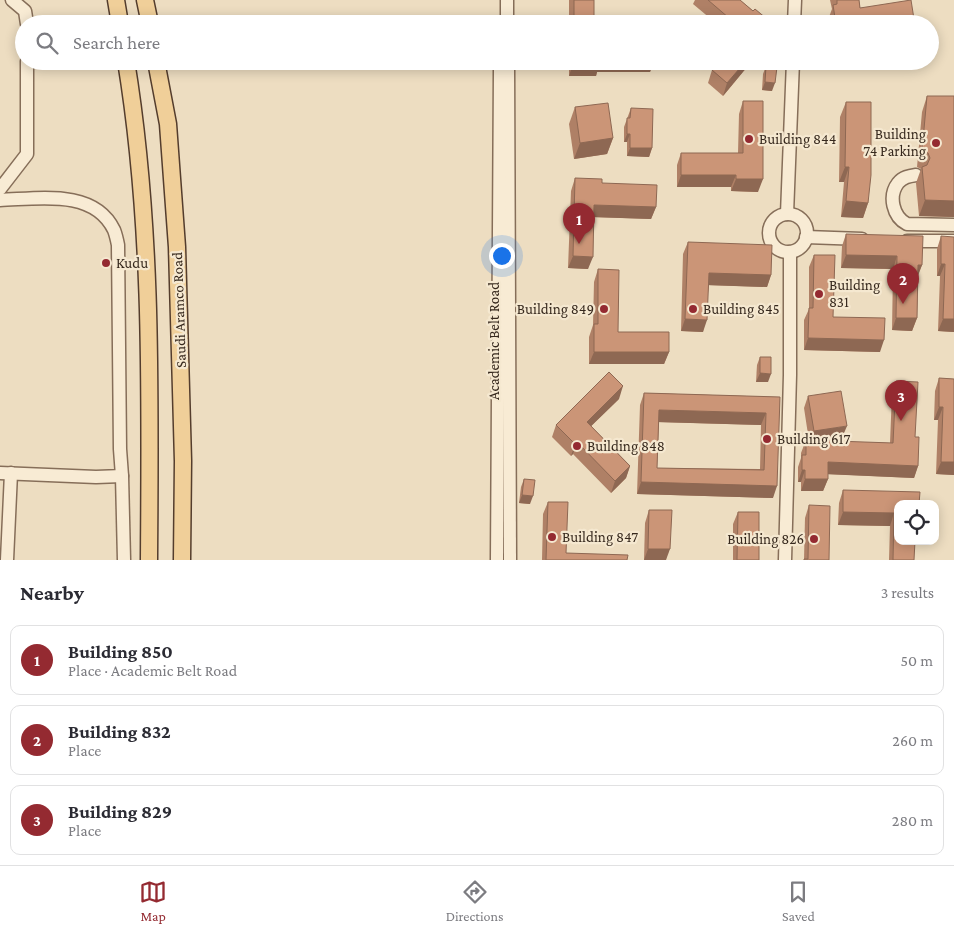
<!DOCTYPE html>
<html lang="en">
<head>
<meta charset="utf-8">
<style>
  :root { --surface:#fff; --page:#f2f2f3; --text:#2b2b33; --muted:#7c7c81; --line:#e1e1e2; --accent:#942a31 }
  body { margin:0; font-family:"Crimson Pro",serif; background:var(--page); color:var(--text) }
  .controls { position:absolute; right:15px; bottom:15px; display:grid; overflow:hidden; border-radius:10px; box-shadow:0 2px 12px #0003 }
  .controls button { width:45px; height:45px; display:grid; place-items:center; padding:0; border:0; border-bottom:1px solid var(--line); background:var(--surface); color:var(--text); font:25px sans-serif }
  .you { position:absolute; left:501px; top:255px; width:18px; height:18px; margin:-12px; border:4px solid #fff; border-radius:50%; background:#1a73e8; box-shadow:0 0 0 8px #1a73e833 }
  .badge { display:grid; place-items:center; width:32px; height:32px; border-radius:50%; background:var(--accent); color:#fff; font-size:16px; font-weight:700 }
  .pin { position:absolute; translate:-50% -41px; filter:drop-shadow(0 1px 2px #0008) }
  .pin::after { content:''; position:absolute; top:26px; width:18px; height:15px; background:inherit; clip-path:polygon(0 0,100% 0,50% 100%) }
  .list { margin:0; padding:0; list-style:none }
  h2 { display:flex; justify-content:space-between; align-items:center; height:65px; margin:0; padding:0 20px; font-size:21px }
  h2 small { font-size:16px; font-weight:400; color:var(--muted) }
  .list li { display:grid; grid-template-columns:32px 1fr auto; gap:15px; align-items:center; box-sizing:border-box; height:70px; margin:0 10px 10px; padding:0 10px; border:1px solid var(--line); border-radius:10px }
  .list b { display:block; font-size:19px; white-space:nowrap }
  .list p { margin:0; font-size:16px; white-space:nowrap; color:var(--muted) }
  .list em { font-size:16px; font-style:normal; color:var(--muted) }
  .icon { flex:none; width:28px; height:28px; fill:none; stroke:currentColor; stroke-width:2; stroke-linecap:round; stroke-linejoin:round }
  .map { position:relative; flex:none; width:954px; height:560px; overflow:hidden }
  .search { position:absolute; background:var(--surface); box-shadow:0 2px 12px #0003; left:15px; right:15px; top:15px; height:55px; display:flex; align-items:center; gap:12px; box-sizing:border-box; padding:0 18px; border-radius:28px; color:var(--muted); font-size:19px }
  .sheet { height:305px; background:var(--surface) }
  nav { display:flex; justify-content:space-around; align-items:center; box-sizing:border-box; height:70px; border-top:1px solid var(--line); background:var(--surface); font-size:14px; color:var(--muted) }
  nav a { display:grid; justify-items:center; gap:2px }
  nav .on { color:var(--accent) }
  .map>svg:first-child { display:block }
  .lines { fill:none; stroke-linecap:round; stroke-linejoin:round }
  .minor-casing { stroke:#866e59; stroke-width:15 }
  .major-casing { stroke:#543d2d; stroke-width:19 }
  .minor { stroke:#f8ebd4; stroke-width:12 }
  .major { stroke:#f0cf99; stroke-width:16 }
  .wall { fill:#af8066; fill-rule:evenodd }
  .shaded-wall { fill:#8e6853 }
  .building { fill:#cb9577; stroke:#8e6853; fill-rule:evenodd }
  .poi-dot { fill:#942a31; stroke:#f5e8d0; stroke-width:2 }
  .labels { text-anchor:middle; dominant-baseline:central; stroke-width:4.5; stroke-linejoin:round; paint-order:stroke }
  .poi-label { font-size:15px; fill:#36281d; stroke:#f5e8d0; text-anchor:start }
  .street-label { font-size:15px; fill:#36281d; stroke:#f5e8d0 }
</style>
</head>
<body>
<div class="map">
<svg width="954" height="560" viewBox="0 0 954 560">
  <rect width="100%" height="100%" fill="#edddc1"/>
  <g class="lines">
    <defs>
      <g id="minor">
        <polyline points="12,0 25,11 27,24"/>
        <polyline points="507,24 507,0"/>
        <polyline points="794,24 795,0"/>
        <polyline points="508,61 510,560"/>
        <path d="M916,175C909,176 903,177 898,183C888,196 893,217 907,224L954,225"/>
        <polyline points="0,189 27,154 27,61"/>
        <path d="M0,200C37,199 94,188 114,230C116,235 117,240 118,245L120,449L122,476L96,477L0,473"/>
        <polyline points="787,214 793,61"/>
        <circle cx="788" cy="233" r="19"/>
        <polyline points="806,237 862,239"/>
        <polyline points="907,241 954,241"/>
        <polyline points="122,476 124,560"/>
        <polyline points="7,560 11,473"/>
        <polyline points="497,560 500,69"/>
        <polyline points="785,560 790,375 790,252"/>
      </g>
      <g id="major">
        <polyline points="116,0 120,24"/>
        <polyline points="145,0 150,24"/>
        <path d="M126,61C153,226 150,393 149,560"/>
        <polyline points="156,61 168,124 177,247 183,461 182,560"/>
      </g>
    </defs>
    <!-- minor casing -->
    <use href="#minor" class="minor-casing"/>
    <!-- major casing -->
    <use href="#major" class="major-casing"/>
    <!-- minor -->
    <use href="#minor" class="minor"/>
    <!-- major -->
    <use href="#major" class="major"/>
  </g>
  <!-- wall -->
  <g class="wall">
    <rect x="569" y="0" width="25" height="24"/>
    <polygon points="695,0 740,0 753,11 773,24 717,24 693,4"/>
    <polygon points="830,0 859,0 860,8 913,24 830,24 829,17 832,9"/>
    <polygon points="569,61 654,61 650,72 597,72 596,76 569,76"/>
    <polygon points="720,61 752,61 723,96 708,83 712,70"/>
    <polygon points="766,66 772,91 762,90 763,74"/>
    <polygon points="927,96 954,96 954,217 919,216 916,183 921,169 917,167 922,112"/>
    <polygon points="743,101 758,192 731,191 731,187 677,187 677,165 681,153 738,153 739,114"/>
    <polygon points="846,102 868,203 863,218 841,217 844,182 839,182 840,117"/>
    <polygon points="575,107 613,138 607,154 574,159 569,124"/>
    <polygon points="631,108 652,148 649,157 627,156 627,142 624,142 624,127"/>
    <polygon points="575,178 602,183 656,207 651,219 594,217 588,269 568,268 571,191"/>
    <polygon points="846,234 922,265 918,276 917,318 912,331 892,330 893,269 841,268 842,246"/>
    <polygon points="941,236 954,332 938,331 940,276 937,276 937,249"/>
    <polygon points="688,242 771,275 767,287 709,285 703,332 681,331 683,254"/>
    <polygon points="814,255 833,317 880,352 804,350 804,320 809,309 809,267"/>
    <polygon points="598,269 618,332 669,352 664,364 589,364 589,337 593,325 594,282"/>
    <polygon points="760,357 768,382 756,382 757,365"/>
    <polygon points="939,378 954,379 954,475 936,474 938,420 934,420 935,391"/>
    <polygon points="896,381 915,437 918,466 914,478 828,474 828,479 823,491 801,491 801,482 798,482 798,467 801,458 801,453 806,440 809,441 804,408 808,396 842,438 824,441 890,443 892,393"/>
    <path d="M644,393L780,397L773,498L637,494L640,405ZM659,422L761,425L760,469L657,468Z"/>
    <polygon points="619,399 591,426 630,466 626,478 611,493 573,454 571,456 552,437 556,425"/>
    <polygon points="524,479 530,504 519,503 521,487"/>
    <polygon points="843,490 898,504 914,560 889,560 890,526 838,525 839,503"/>
    <polygon points="548,502 566,553 627,560 542,560 543,514"/>
    <polygon points="809,505 829,560 804,560 805,518"/>
    <polygon points="649,510 666,560 644,560 645,523"/>
    <polygon points="738,512 759,560 733,560 733,524"/>
  </g>
  <!-- shaded-wall -->
  <g class="shaded-wall">
    <polygon points="914,19 913,24 888,24"/>
    <polygon points="600,61 654,61 650,72 597,72 596,76 569,76 573,64"/>
    <polygon points="746,61 752,61 723,96 727,83"/>
    <polygon points="765,82 775,83 772,91 762,90"/>
    <polygon points="627,134 630,134 627,142 624,142"/>
    <polygon points="613,138 607,154 574,159 580,143"/>
    <polygon points="630,148 652,148 649,157 627,156"/>
    <polygon points="845,167 849,167 844,182 839,182"/>
    <polygon points="681,175 736,175 731,187 677,187"/>
    <polygon points="736,179 763,179 758,192 731,191"/>
    <polygon points="925,200 954,201 954,217 919,216"/>
    <polygon points="846,201 868,203 863,218 841,217"/>
    <polygon points="594,205 656,207 651,219 590,217"/>
    <polygon points="846,255 897,256 893,269 841,268"/>
    <polygon points="573,256 593,257 588,269 568,268"/>
    <polygon points="941,264 945,264 940,276 937,276"/>
    <polygon points="918,265 922,265 917,277"/>
    <polygon points="709,273 771,275 767,287 704,285"/>
    <polygon points="896,318 917,318 912,331 892,330"/>
    <polygon points="685,319 707,320 703,332 681,331"/>
    <polygon points="943,319 954,319 954,332 938,331"/>
    <polygon points="808,338 884,340 880,352 804,350"/>
    <polygon points="594,352 669,352 664,364 589,364"/>
    <polygon points="760,373 771,374 768,382 756,382"/>
    <polygon points="623,386 619,399 583,434 587,422"/>
    <polygon points="939,407 943,407 938,420 934,420"/>
    <polygon points="659,410 766,413 761,425 655,422"/>
    <polygon points="847,426 842,438 809,443 814,431"/>
    <polygon points="577,442 573,454 571,456 575,444"/>
    <polygon points="828,462 918,466 914,478 823,474"/>
    <polygon points="941,462 954,462 954,475 936,474"/>
    <polygon points="630,466 626,478 611,493 615,481"/>
    <polygon points="802,470 805,470 801,482 798,482"/>
    <polygon points="805,479 828,479 823,491 801,491"/>
    <polygon points="641,482 777,486 773,498 637,494"/>
    <polygon points="522,495 533,496 530,504 519,503"/>
    <polygon points="843,512 894,513 890,526 838,525"/>
    <polygon points="648,549 670,549 666,560 644,560"/>
  </g>
  <!-- building -->
  <g class="building">
    <rect x="574" y="0" width="20" height="24"/>
    <polygon points="708,0 740,0 753,11 755,9 773,24 736,24"/>
    <polygon points="837,0 859,0 860,8 911,0 914,19 888,24 836,24 833,5 837,4"/>
    <rect x="573" y="61" width="27" height="3"/>
    <polygon points="720,61 746,61 727,83 712,70"/>
    <polygon points="766,66 777,67 775,83 765,82"/>
    <polygon points="927,96 954,96 954,201 925,200 922,167 927,165 930,158 928,153 922,151"/>
    <polygon points="743,101 763,101 763,179 736,179 736,175 681,175 681,153 743,153"/>
    <polygon points="846,102 871,102 871,175 868,203 846,201 849,167 845,167"/>
    <polygon points="608,103 613,138 580,143 575,107"/>
    <polygon points="631,108 653,109 652,148 630,148 630,134 627,134 627,118 630,118"/>
    <polygon points="575,178 602,179 602,183 657,185 656,207 594,205 593,257 573,256"/>
    <polygon points="846,234 923,236 922,265 918,265 917,318 896,318 897,256 846,255"/>
    <polygon points="941,236 954,237 954,319 943,319 945,264 941,264"/>
    <polygon points="688,242 772,245 771,275 709,273 707,320 685,319"/>
    <polygon points="814,255 835,255 833,317 885,318 884,340 808,338 809,308 813,308"/>
    <polygon points="598,269 619,270 618,332 669,332 669,352 594,352 594,324 598,324"/>
    <polygon points="760,357 771,357 771,374 760,373"/>
    <polygon points="609,372 623,386 587,422 630,466 615,481 577,442 575,444 556,425"/>
    <polygon points="939,378 954,379 954,462 941,462 943,407 939,407"/>
    <polygon points="896,381 918,382 915,437 919,437 918,466 828,462 828,479 805,479 805,470 802,470 802,455 806,455 806,440 893,443"/>
    <polygon points="841,391 847,426 814,431 808,396"/>
    <path d="M644,393L780,397L777,486L641,482ZM659,410L766,413L764,470L657,468Z"/>
    <polygon points="524,479 535,480 533,496 522,495"/>
    <polygon points="843,490 920,492 919,504 898,504 898,541 915,541 914,560 893,560 894,513 843,512"/>
    <polygon points="548,502 568,502 566,553 628,555 627,560 546,560"/>
    <polygon points="809,505 830,506 829,560 804,560 804,559 808,559"/>
    <polygon points="649,510 672,510 670,549 648,549"/>
    <polygon points="738,512 759,512 759,560 737,560"/>
  </g>
  <!-- markers -->
  <g class="poi-dot">
    <circle cx="749" cy="139" r="5"/>
    <circle cx="936" cy="143" r="5"/>
    <circle cx="106" cy="263" r="5"/>
    <circle cx="819" cy="294" r="5"/>
    <circle cx="604" cy="309" r="5"/>
    <circle cx="693" cy="309" r="5"/>
    <circle cx="767" cy="439" r="5"/>
    <circle cx="577" cy="446" r="5"/>
    <circle cx="552" cy="537" r="5"/>
    <circle cx="814" cy="539" r="5"/>
  </g>
  <g class="labels">
    <!-- poi labels -->
    <g class="poi-label">
      <text x="926" y="134" text-anchor="end">Building<tspan x="926" dy="17">74 Parking</tspan></text>
      <text x="759" y="139">Building 844</text>
      <text x="116" y="263">Kudu</text>
      <text x="829" y="285">Building<tspan x="829" dy="17">831</tspan></text>
      <text x="594" y="309" text-anchor="end">Building 849</text>
      <text x="703" y="309">Building 845</text>
      <text x="777" y="439">Building 617</text>
      <text x="587" y="446">Building 848</text>
      <text x="562" y="537">Building 847</text>
      <text x="804" y="539" text-anchor="end">Building 826</text>
    </g>
    <!-- street labels -->
    <g class="street-label">
      <text transform="translate(179 310) rotate(-92)">Saudi Aramco Road</text>
      <text transform="translate(494 341) rotate(-90)">Academic Belt Road</text>
    </g>
  </g>
</svg>
<div class="controls">
<button><svg class="icon" aria-label="locate" viewBox="0 0 24 24"><circle cx="12" cy="12" r="6"/><path d="M12 2v4M12 18v4M2 12h4M18 12h4"/></svg></button>
</div>
<div class="you"></div>
<div class="pin badge" style="left:579px;top:244px">1</div>
<div class="pin badge" style="left:903px;top:304px">2</div>
<div class="pin badge" style="left:901px;top:421px">3</div>
<div class="search"><svg class="icon" aria-label="search" viewBox="0 0 24 24"><circle cx="10" cy="10" r="6"/><path d="M15 15l6 6"/></svg>Search here</div>
</div>
<section class="sheet">
<h2>Nearby<small>3 results</small></h2>
<ul class="list">
<li><span class="badge">1</span><div><b>Building 850</b><p>Place · Academic Belt Road</p></div><em>50 m</em></li>
<li><span class="badge">2</span><div><b>Building 832</b><p>Place</p></div><em>260 m</em></li>
<li><span class="badge">3</span><div><b>Building 829</b><p>Place</p></div><em>280 m</em></li>
</ul>
</section>
<nav>
<a class="on"><svg class="icon" aria-label="map" viewBox="0 0 24 24"><path d="M3 6l6-2 6 2 6-2v14l-6 2-6-2-6 2zM9 4v14M15 6v14"/></svg>Map</a>
<a><svg class="icon" aria-label="directions" viewBox="0 0 24 24"><path d="M12 3l9 9-9 9-9-9zM9 14v-3h6M13 9l2 2-2 2"/></svg>Directions</a>
<a><svg class="icon" aria-label="saved" viewBox="0 0 24 24"><path d="M7 4h10v16l-5-4-5 4z"/></svg>Saved</a>
</nav>
</body>
</html>
